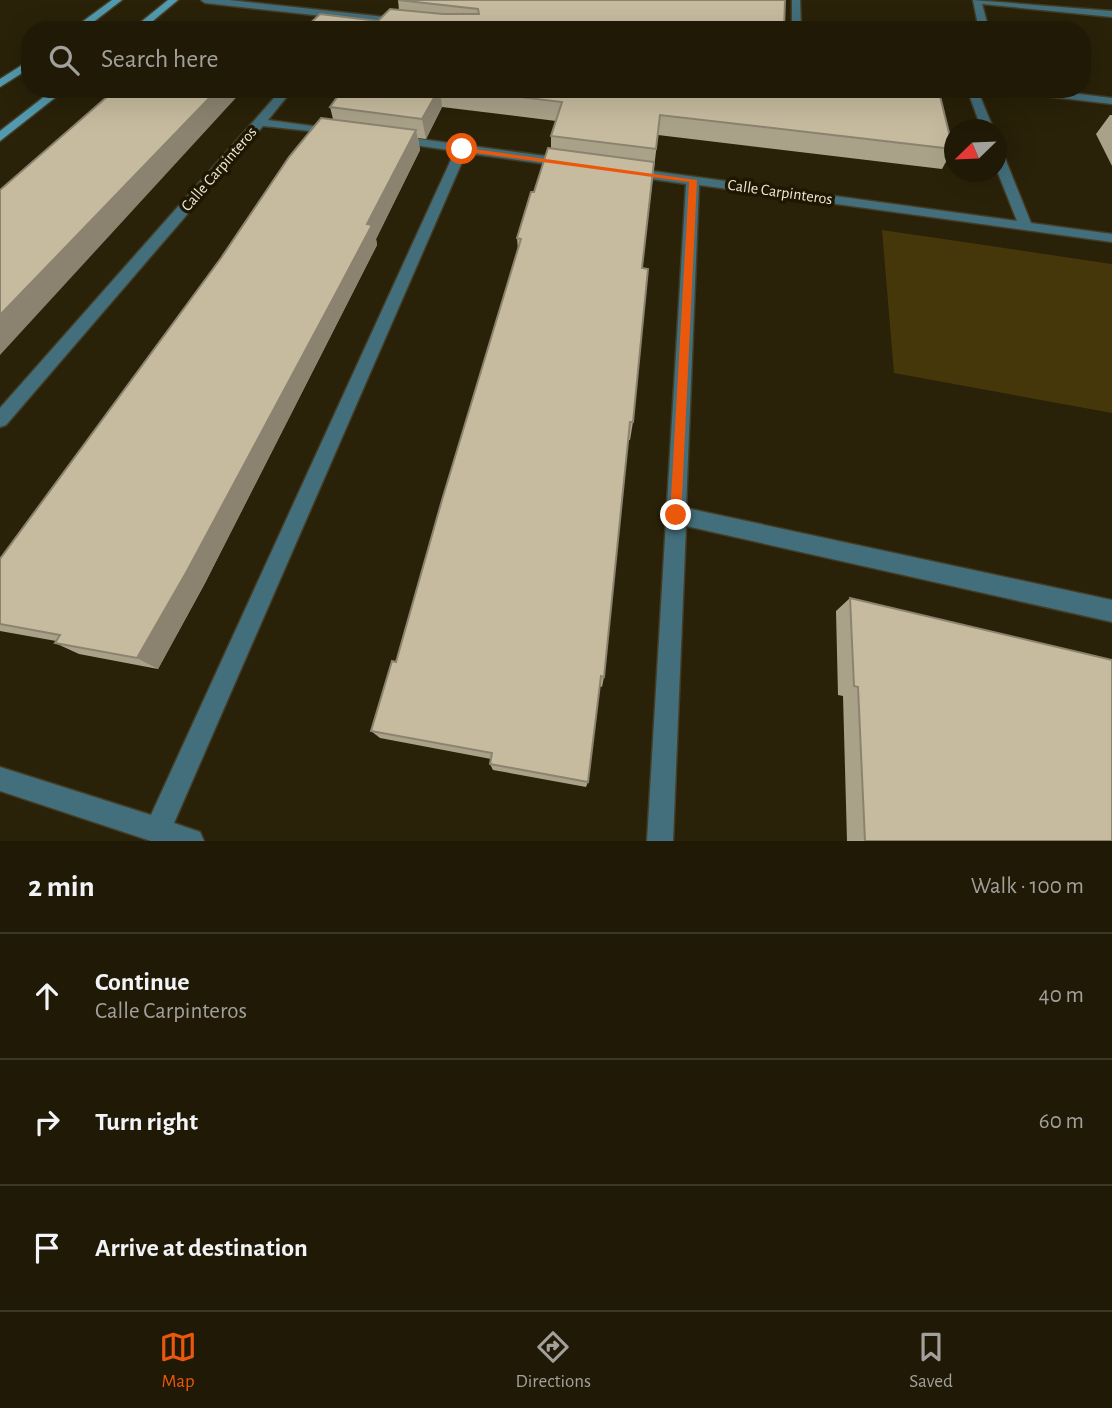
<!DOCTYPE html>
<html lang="en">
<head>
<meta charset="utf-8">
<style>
  :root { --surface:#1f1906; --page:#272210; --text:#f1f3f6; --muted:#a1a09b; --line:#3c3828; --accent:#ea580c }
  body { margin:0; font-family:"Alegreya Sans",sans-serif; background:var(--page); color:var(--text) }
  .compass { position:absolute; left:944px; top:119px; width:63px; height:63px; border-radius:50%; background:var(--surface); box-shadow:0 7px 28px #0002; rotate:247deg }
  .stop { position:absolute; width:21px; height:21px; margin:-16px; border:5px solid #ea580c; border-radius:50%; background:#fff }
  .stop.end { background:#ea580c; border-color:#fff; box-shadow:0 2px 7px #0008 }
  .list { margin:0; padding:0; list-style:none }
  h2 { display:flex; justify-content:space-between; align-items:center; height:91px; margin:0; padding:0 28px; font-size:30px }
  h2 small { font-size:23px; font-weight:400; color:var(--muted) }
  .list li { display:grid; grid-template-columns:46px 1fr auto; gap:21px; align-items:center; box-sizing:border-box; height:126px; padding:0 28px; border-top:2px solid var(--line) }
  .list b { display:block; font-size:26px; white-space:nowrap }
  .list p { margin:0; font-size:23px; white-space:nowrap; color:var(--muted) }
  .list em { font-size:23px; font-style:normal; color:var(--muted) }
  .icon { flex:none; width:38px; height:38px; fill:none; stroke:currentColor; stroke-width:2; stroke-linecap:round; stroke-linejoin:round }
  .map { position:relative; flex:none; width:1112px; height:841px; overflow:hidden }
  .search { position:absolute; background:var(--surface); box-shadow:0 7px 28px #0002; left:21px; right:21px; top:21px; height:77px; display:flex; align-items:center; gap:18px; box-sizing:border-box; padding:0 24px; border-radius:28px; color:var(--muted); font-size:26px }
  .sheet { height:469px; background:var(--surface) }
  nav { display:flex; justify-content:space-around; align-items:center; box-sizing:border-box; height:98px; border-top:2px solid var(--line); background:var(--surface); font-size:19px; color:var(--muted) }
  nav a { display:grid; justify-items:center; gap:4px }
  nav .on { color:var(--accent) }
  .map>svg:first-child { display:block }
  .green { fill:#46370a }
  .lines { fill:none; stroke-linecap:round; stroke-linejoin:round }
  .minor-casing { stroke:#443d25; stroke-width:3 }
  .tertiary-casing { stroke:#443d25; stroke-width:3 }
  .secondary-casing { stroke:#443d25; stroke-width:3 }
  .minor { fill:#436e7b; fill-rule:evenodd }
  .tertiary { fill:#436e7b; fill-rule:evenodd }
  .secondary { fill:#529aaf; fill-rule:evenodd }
  .wall { fill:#aaa189 }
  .shaded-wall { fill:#8b836f }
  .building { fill:#c6bb9f; stroke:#8b836f; stroke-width:2 }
  .route { fill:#ea580c }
  .labels { text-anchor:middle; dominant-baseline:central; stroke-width:7; stroke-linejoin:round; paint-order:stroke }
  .far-street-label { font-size:16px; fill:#ede7d8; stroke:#201701 }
</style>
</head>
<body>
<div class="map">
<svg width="1112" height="841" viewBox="0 0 1112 841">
  <rect width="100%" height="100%" fill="#292108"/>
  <!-- green -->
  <polygon class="green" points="882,230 1112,264 1112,413 894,373"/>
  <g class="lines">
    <defs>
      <g id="minor">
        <polygon points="792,0 800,0 801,30 792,29"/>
        <polygon points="973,0 1112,11 1112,17 982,4 989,30 979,30"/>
        <polygon points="282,89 293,89 268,120 335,129 341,132 339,134 263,126 6,425 0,427 0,408"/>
        <polygon points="967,89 977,89 994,130 982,130"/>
        <polygon points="398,136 568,159 574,163 568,167 466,153 174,823 200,832 204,841 151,841 0,791 0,767 151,815 455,151 394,142 392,140"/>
        <polygon points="996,148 1002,151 1031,223 1112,234 1112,242 699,185 686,508 1112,600 1112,622 686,526 673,841 647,841 686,184 630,176 624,172 630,168 1017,221 996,168"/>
      </g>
      <g id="tertiary">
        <polygon points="201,0 229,0 404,19 409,22 404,25 205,3"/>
        <polygon points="1005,89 1040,89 1112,98 1112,104 1010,92"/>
      </g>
      <g id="secondary">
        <polygon points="112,0 122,0 83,30 71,30"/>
        <polygon points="168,0 178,0 142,30 131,30"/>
        <polygon points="30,60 30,68 0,87 0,79"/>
        <polygon points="54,89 66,89 0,141 0,131"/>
      </g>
    </defs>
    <!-- minor casing -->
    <use href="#minor" class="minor-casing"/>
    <!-- tertiary casing -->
    <use href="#tertiary" class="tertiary-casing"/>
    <!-- secondary casing -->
    <use href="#secondary" class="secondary-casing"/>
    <!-- minor -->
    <use href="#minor" class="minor"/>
    <!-- tertiary -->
    <use href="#tertiary" class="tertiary"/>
    <!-- secondary -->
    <use href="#secondary" class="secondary"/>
  </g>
  <!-- wall -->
  <g class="wall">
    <polygon points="398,0 784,30 378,21 399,10"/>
    <polygon points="338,89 888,89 953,149 942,169 658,135 642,268 633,422 630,440 628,440 604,677 602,687 600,686 588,782 586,787 493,770 490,764 491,759 380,738 371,731 396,662 518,250 517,238 534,192 551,148 551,136 556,121 442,107 426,139 418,138 420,150 376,239 377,245 204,585 158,669 79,654 55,643 56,641 0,631 0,559 333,119 330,107 343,90"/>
    <polygon points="1110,115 1112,115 1112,166 1096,134"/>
    <polygon points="850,598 1112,841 847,841 843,696 838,695 836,611"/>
  </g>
  <!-- shaded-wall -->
  <g class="shaded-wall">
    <polygon points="218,89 244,89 0,355 0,315"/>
    <polygon points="439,89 440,89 442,107 426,139 422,119"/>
    <polygon points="416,130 420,150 376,239 377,245 204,585 158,669 137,658"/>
  </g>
  <!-- building -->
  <g class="building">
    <polygon points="398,0 785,0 784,30 303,30 320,14 378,21 390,9 443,14 479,14 478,9"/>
    <polygon points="116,89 218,89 0,315 0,190"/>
    <polygon points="343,89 439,89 422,119 330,107"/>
    <polygon points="455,89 888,89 940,96 953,149 660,115 656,149 551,136 562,102"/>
    <polygon points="321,118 416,130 367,224 372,225 335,295 187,571 137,658 55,643 60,635 0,624 0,559 221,258 289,157"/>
    <polygon points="548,148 654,162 642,268 648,269 633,422 630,422 604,677 601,676 588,782 490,764 492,753 371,731 392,661 396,662 442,500 521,239 517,238 531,192 534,192"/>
    <polygon points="850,598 1112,660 1112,841 865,841 858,687 854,686"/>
  </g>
  <!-- route -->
  <polygon class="route" points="459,147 697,180 681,519 672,519 670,515 689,182 462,151"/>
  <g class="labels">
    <!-- far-street labels -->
    <g class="far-street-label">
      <text transform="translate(219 169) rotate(-49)">Calle Carpinteros</text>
      <text transform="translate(780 192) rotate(8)">Calle Carpinteros</text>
    </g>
  </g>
</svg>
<svg class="compass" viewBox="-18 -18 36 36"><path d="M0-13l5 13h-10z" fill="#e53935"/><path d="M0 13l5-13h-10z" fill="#a1a09b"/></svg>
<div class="stop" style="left:462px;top:149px"></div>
<div class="stop end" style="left:676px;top:515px"></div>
<div class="search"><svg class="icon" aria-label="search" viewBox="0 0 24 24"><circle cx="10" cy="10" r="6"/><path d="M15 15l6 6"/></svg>Search here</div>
</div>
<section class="sheet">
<h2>2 min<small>Walk · 100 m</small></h2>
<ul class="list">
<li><svg class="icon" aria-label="ahead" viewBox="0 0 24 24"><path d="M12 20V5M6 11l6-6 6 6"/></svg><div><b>Continue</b><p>Calle Carpinteros</p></div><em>40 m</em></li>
<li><svg class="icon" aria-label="right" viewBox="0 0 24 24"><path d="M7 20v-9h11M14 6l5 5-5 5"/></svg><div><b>Turn right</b></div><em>60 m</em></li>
<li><svg class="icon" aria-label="arrive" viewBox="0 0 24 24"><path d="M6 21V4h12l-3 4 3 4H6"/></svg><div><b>Arrive at destination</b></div></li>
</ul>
</section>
<nav>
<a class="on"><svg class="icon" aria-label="map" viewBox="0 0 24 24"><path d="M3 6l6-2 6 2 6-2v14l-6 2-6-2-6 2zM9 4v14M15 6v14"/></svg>Map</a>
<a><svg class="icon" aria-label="directions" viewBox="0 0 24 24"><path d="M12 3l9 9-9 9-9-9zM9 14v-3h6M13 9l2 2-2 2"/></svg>Directions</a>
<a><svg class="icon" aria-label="saved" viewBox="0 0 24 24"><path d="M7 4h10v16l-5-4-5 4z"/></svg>Saved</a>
</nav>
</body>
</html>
